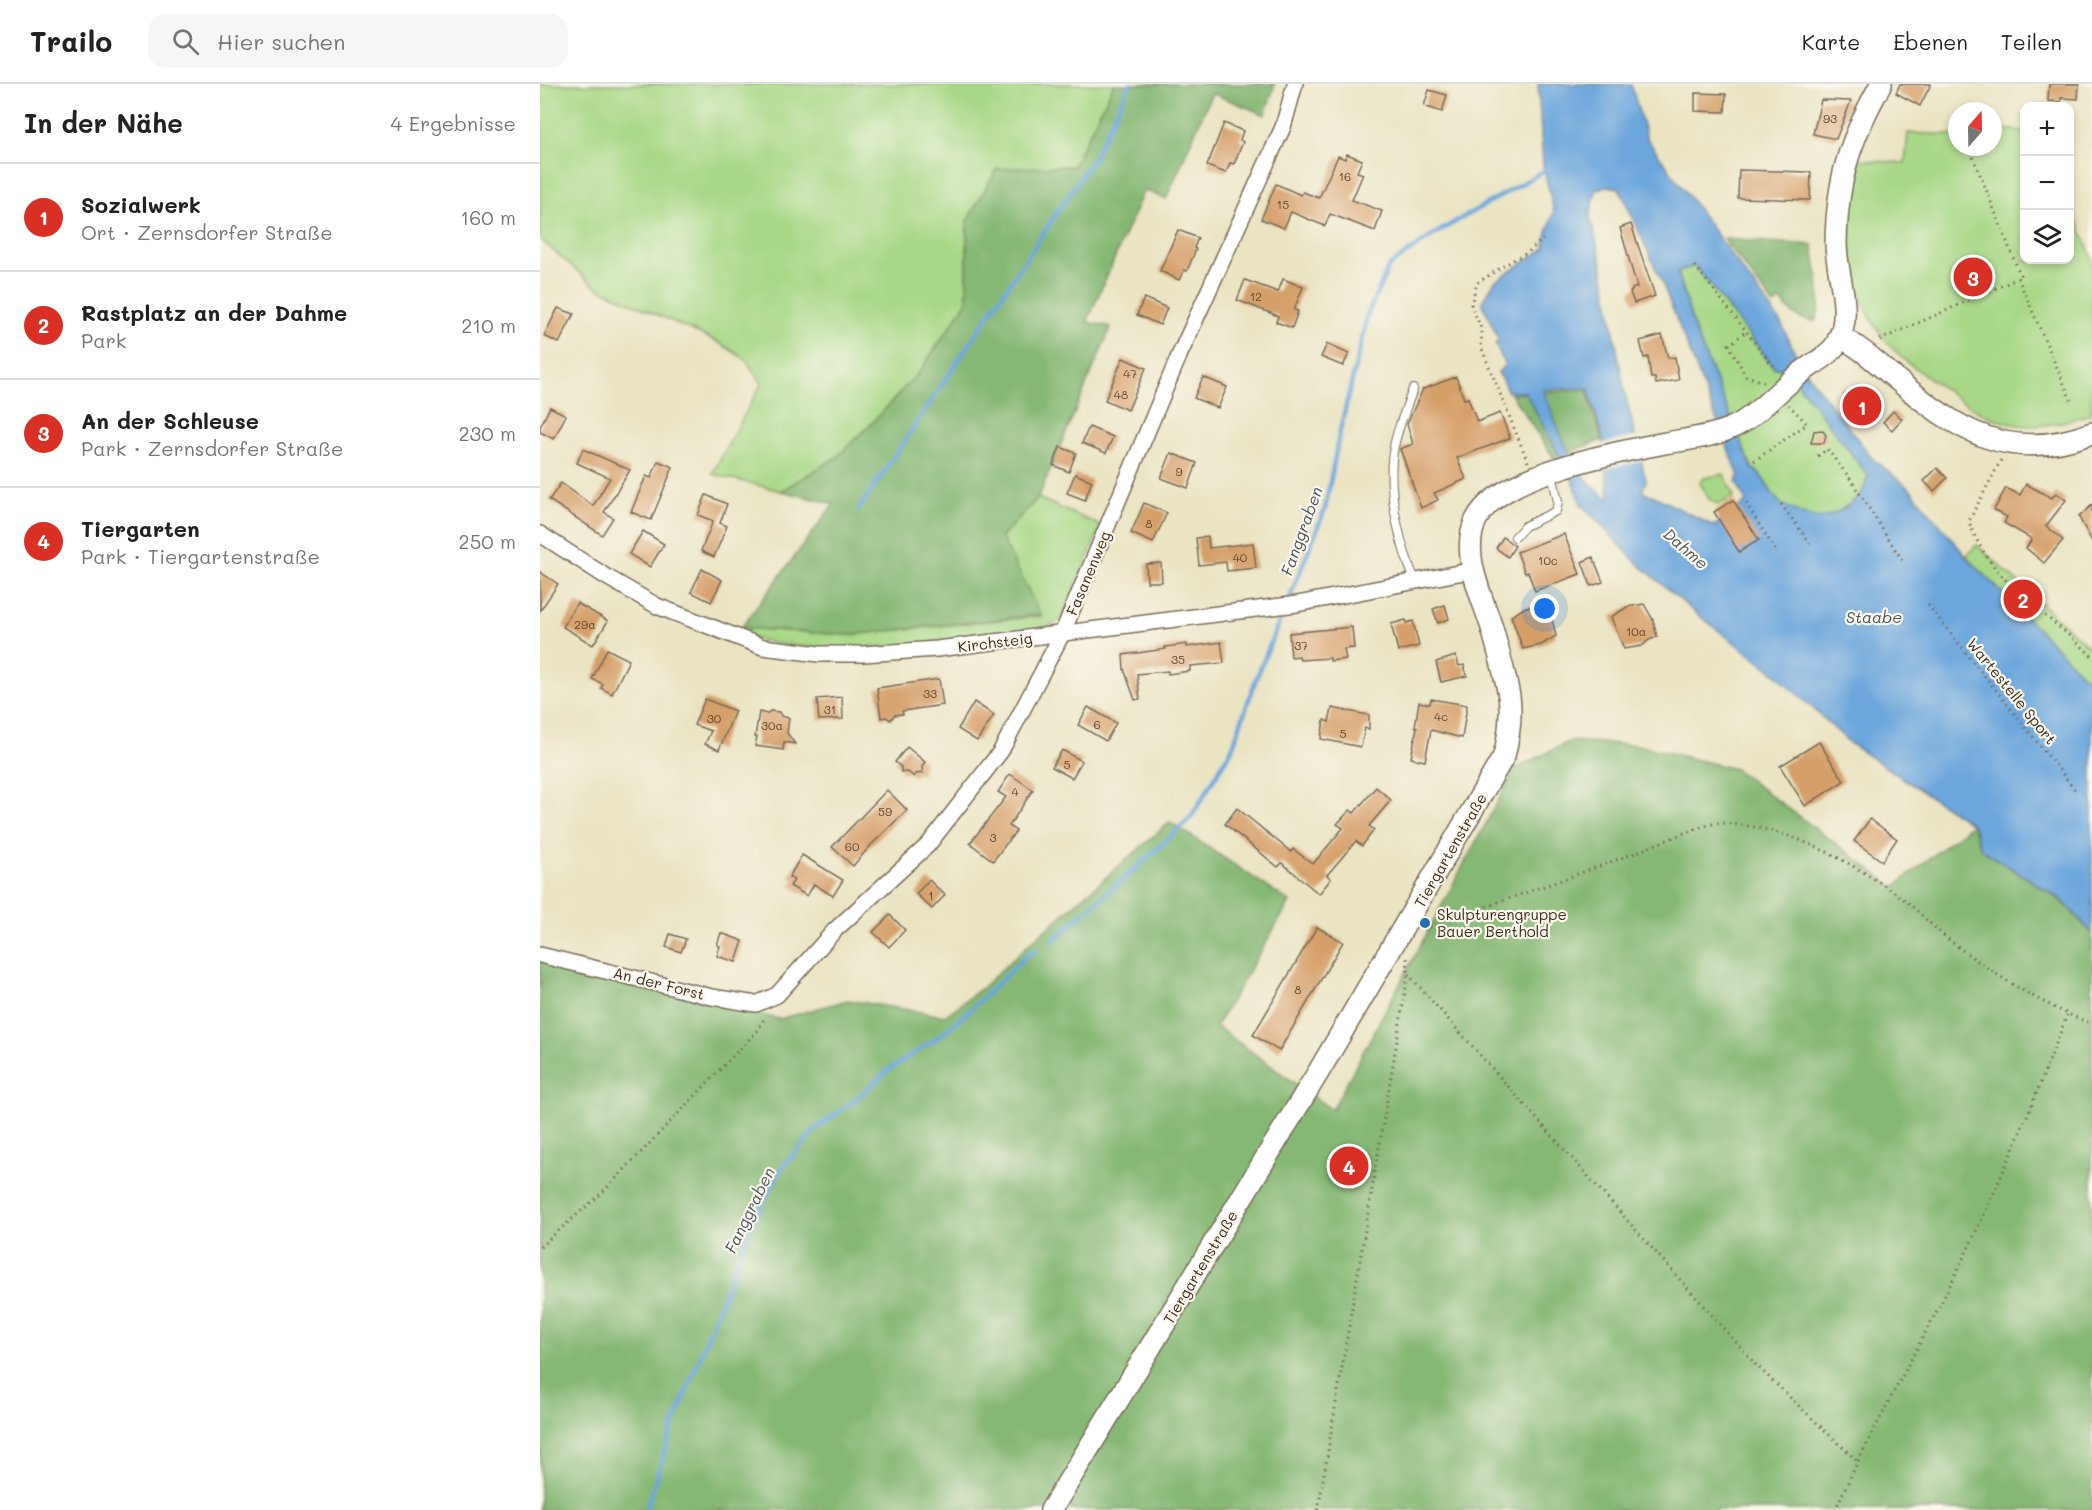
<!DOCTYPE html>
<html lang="de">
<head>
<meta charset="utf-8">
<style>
  :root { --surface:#fff; --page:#f6f6f6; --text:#222; --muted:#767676; --line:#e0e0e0; --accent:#d93025 }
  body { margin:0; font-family:Mali,sans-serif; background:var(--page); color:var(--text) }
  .controls { position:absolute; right:18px; top:18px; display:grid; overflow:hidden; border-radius:12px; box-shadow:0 3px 9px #0003 }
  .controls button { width:54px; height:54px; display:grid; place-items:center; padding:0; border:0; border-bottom:2px solid var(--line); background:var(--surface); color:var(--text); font:30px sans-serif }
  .compass { position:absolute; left:1408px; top:18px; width:54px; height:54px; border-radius:50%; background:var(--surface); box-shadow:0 3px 9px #0003; rotate:20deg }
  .you { position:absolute; left:1005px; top:525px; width:21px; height:21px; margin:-15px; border:4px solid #fff; border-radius:50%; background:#1a73e8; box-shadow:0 0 0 9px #1a73e833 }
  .badge { display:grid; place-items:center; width:39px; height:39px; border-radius:50%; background:var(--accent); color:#fff; font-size:20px; font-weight:700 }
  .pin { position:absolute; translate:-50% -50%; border:3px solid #fff; box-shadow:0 2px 6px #0006 }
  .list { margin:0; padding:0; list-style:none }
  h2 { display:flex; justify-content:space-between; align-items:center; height:78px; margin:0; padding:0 24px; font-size:26px }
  h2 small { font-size:20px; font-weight:400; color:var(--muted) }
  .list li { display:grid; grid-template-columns:39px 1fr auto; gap:18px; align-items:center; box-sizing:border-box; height:108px; padding:0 24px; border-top:2px solid var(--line) }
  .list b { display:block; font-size:22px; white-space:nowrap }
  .list p { margin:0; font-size:20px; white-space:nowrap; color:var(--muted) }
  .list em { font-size:20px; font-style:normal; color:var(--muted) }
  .icon { flex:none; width:33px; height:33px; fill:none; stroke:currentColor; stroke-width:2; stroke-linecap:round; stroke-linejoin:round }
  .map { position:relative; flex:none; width:1552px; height:1426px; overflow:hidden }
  header { display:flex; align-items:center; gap:36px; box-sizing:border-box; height:84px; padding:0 30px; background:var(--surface); border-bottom:2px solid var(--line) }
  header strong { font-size:28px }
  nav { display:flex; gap:33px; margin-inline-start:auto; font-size:21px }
  .search { width:420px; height:54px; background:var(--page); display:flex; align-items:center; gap:15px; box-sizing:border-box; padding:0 21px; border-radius:18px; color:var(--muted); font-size:22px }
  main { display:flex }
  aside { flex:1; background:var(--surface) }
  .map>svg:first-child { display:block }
  .green { fill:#a8d887; stroke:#728152; stroke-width:1.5 }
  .forest { fill:#86b874; stroke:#607149; stroke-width:1.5 }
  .water { fill:#6ca6dc; stroke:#54687d; stroke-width:1.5; fill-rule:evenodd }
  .pier { fill:#eae4c3 }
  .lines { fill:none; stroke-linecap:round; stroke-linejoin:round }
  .stream { stroke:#6ca6dc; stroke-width:4.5 }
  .building { fill:#d59f69 }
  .lane-casing { stroke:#786b58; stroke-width:10 }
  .street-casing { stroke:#786b58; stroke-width:18 }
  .secondary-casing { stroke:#786b58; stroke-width:24 }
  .path { stroke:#786b58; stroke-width:3; stroke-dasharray:1.5 4.5; stroke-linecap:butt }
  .lane { stroke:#fff; stroke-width:8 }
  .street { stroke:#fff; stroke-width:15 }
  .secondary { stroke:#fff; stroke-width:21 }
  .poi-dot { fill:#1f6fb2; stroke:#fbf7ec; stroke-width:2 }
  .labels { text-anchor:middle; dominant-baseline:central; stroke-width:4.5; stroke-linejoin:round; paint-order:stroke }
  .number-label { font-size:12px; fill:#624731 }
  .street-label { font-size:15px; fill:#3b2a1e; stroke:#fbf7ec }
  .poi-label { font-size:15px; fill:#3b2a1e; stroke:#fbf7ec; text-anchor:start }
  .water-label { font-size:16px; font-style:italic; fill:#4c5560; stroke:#fbf7ec }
</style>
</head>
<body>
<header>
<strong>Trailo</strong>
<div class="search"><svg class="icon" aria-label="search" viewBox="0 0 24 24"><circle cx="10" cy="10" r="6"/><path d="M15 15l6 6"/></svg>Hier suchen</div>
<nav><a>Karte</a><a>Ebenen</a><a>Teilen</a></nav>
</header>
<main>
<aside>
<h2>In der Nähe<small>4 Ergebnisse</small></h2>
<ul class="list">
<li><span class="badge">1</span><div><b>Sozialwerk</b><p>Ort · Zernsdorfer Straße</p></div><em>160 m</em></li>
<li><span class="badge">2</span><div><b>Rastplatz an der Dahme</b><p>Park</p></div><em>210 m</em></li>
<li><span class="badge">3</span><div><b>An der Schleuse</b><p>Park · Zernsdorfer Straße</p></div><em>230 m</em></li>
<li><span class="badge">4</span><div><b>Tiergarten</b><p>Park · Tiergartenstraße</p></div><em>250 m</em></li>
</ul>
</aside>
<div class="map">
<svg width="1552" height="1426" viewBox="0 0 1552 1426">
  <rect width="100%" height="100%" fill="#fbf7ec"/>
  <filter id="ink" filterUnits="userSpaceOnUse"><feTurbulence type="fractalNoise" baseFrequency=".0167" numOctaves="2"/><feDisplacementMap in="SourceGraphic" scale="12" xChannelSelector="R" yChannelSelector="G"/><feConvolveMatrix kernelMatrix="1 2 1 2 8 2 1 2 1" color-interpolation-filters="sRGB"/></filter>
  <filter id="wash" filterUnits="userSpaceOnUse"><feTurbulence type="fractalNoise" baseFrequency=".008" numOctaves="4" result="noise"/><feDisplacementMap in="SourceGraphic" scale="24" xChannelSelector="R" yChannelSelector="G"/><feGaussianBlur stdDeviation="1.35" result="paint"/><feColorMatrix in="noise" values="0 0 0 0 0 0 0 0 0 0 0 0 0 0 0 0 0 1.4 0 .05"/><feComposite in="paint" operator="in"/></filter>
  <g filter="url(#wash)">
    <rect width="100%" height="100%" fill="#eae4c3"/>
    <!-- green -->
    <g class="green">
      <polygon points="0,0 574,0 533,82 457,85 427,137 427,218 380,287 332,339 297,373 241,407 172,390 222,299 205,275 178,258 56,203 0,155"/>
      <path d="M1453,45L1484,47V176H1530V119L1552,174V329C1481,354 1455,342 1396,299C1384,290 1371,282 1360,272C1335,249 1317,213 1312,180C1310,170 1311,159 1311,148C1310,123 1312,100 1321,76L1365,79L1368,49L1417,51V63H1453Z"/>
      <path d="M1155,182L1233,283L1249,288L1329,393L1326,395C1328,412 1294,434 1278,434C1272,434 1248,424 1242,420C1230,412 1226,392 1212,384L1154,244L1138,187Z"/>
      <polygon points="1184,390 1194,413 1178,421 1169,415 1160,399 1163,394"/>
      <path d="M498,414L561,442L528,520L518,538L501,545C416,555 330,571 246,561C229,559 213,554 196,550L201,544L308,551L501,532L461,453Z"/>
      <polygon points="1437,461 1552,566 1552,600 1426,472"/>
    </g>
    <!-- forest -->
    <g class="forest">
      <polygon points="574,0 735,0 725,31 672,9 626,115 604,106 547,238 571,243 498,414 461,453 501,531 308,551 201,544 294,420 241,407 297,373 332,339 380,287 427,218 427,137 457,85 533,82"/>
      <path d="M1184,155L1273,161C1275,178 1285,224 1275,237C1257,235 1252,231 1241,216L1234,221Z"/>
      <polygon points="1047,306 1062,356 1014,374 971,310"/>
      <polygon points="1030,657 1097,661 1195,685 1354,803 1432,740 1441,765 1522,817 1552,849 1552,1426 0,1426 0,875 239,935 308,916 405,932 443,903 489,860 630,738 750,818 676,942 792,1026 975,685"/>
    </g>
    <!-- water -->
    <path class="water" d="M998,0H1091L1107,55L1241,239L1259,277L1274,299L1333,375L1370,405L1426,472L1552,600V849L1522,816L1441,765L1432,740L1312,661L1237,591L1154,528L1095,477L1041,420L1033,397L985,308H968L958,288L965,282L955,259L959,257L942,218L955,197L1005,164V155L1014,128L1003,82ZM1067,102L1079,104L1121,196L1199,392L1196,397L1206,418L1174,442L1112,411L1102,408L1106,397L1084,305L1061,175L1050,133L1056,106ZM1155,182L1234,283L1245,285L1249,288L1329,393L1326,395C1328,412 1294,434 1278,434C1272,434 1248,424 1242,420C1230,412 1226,392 1212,384L1154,244L1139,193L1138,187ZM1048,304L1063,356L1069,415C1032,392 1019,344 1003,306Z"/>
    <!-- pier -->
    <polygon class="pier" points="1097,352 1102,377 1063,385 1060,360"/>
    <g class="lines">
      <!-- stream -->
      <g class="stream">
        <polyline points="319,425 553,75 590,0"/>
        <polyline points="748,518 785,425 799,351 828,229 849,182 896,149 1009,84"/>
        <polyline points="512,857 613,769 651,733 692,665 716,595 744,526"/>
        <polyline points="106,1426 132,1345 210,1144 241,1085 276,1045 315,1016 346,988 397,954 428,928 486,872 497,865"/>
      </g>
    </g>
    <g id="blocks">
      <!-- building -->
      <g class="building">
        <polygon points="1360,0 1391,0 1380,22 1356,9"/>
        <polygon points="1509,0 1539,0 1538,15 1521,14 1521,18 1508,17"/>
        <polygon points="889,6 907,11 902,28 884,22"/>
        <polygon points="1155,9 1186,10 1185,28 1155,27"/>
        <polygon points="1281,16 1311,17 1296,55 1273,50"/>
        <polygon points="684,39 703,47 700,56 703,58 698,70 694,80 690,79 686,89 667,82"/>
        <polygon points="807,70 822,76 817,88 823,90 812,116 842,127 835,147 790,130 785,142 751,128 744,144 721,135 736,100 761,111 763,108 779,114 798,72 805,75"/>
        <polygon points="1199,86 1271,88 1270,116 1198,114"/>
        <polygon points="1091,140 1115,212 1094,219 1090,208 1092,207 1092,205 1097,203 1080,144"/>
        <polygon points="638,146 658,154 654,164 656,165 647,187 644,186 639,196 620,187"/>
        <polygon points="743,195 763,203 754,226 758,227 752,244 736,238 738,232 697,216 705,196 738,208"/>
        <polygon points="604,214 627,224 620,241 597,231"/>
        <polygon points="18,224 34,230 19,259 4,252"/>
        <polygon points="1122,251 1128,274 1135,273 1139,296 1116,300 1115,294 1111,294 1108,273 1104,274 1100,257"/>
        <polygon points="787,260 809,270 803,282 781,273"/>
        <polygon points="583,274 606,284 588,326 565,316"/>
        <polygon points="663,293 687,303 678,324 654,314"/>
        <polygon points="916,293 924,315 928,314 937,338 960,329 970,354 917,374 926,395 894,409 898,416 881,424 860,365 873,360 867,340 883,305"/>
        <polygon points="1317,302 1321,307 1323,305 1338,325 1321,338 1306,318 1308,316 1304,311"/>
        <polygon points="10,323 26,331 14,355 0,348 0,343"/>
        <polygon points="1353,327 1362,335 1352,346 1343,338"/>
        <polygon points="549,343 573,353 566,369 542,359"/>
        <polygon points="1282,346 1286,351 1284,359 1271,359 1274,347"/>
        <polygon points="520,363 536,369 529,388 513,381"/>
        <polygon points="43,365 90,386 64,428 73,434 62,451 9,416 21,399 53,422 70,394 37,379"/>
        <polygon points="631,369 657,379 648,404 621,394"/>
        <polygon points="118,377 133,383 111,436 91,428 106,392 111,394"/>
        <polygon points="1397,384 1407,394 1394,407 1384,397"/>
        <polygon points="535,390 552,397 545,416 527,409"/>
        <polygon points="1486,400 1512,414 1516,409 1526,416 1506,442 1523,456 1504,479 1486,464 1492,455 1464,439 1467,433 1454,426 1466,404 1480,411"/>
        <polygon points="166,411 187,420 180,439 187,442 174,473 161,467 173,437 158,431"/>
        <polygon points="1193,416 1219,456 1199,468 1174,428"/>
        <polygon points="604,419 627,429 613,459 591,449"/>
        <polygon points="1552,421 1552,458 1539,433"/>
        <polygon points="103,447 124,460 110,483 89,470"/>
        <polygon points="1024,450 1040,490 995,507 988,488 985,489 977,468"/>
        <polygon points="668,452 669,464 713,459 716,484 687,487 686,478 659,481 656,454"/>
        <polygon points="963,453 975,462 968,473 956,464"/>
        <polygon points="1053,473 1063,498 1051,502 1042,478"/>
        <polygon points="621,479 622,498 607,498 606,480"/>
        <polygon points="162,485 182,496 171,518 151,508"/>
        <polygon points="0,488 18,500 0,527"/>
        <polygon points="37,519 68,537 53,561 23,543"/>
        <polygon points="1104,520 1113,536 1117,553 1109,556 1102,562 1084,565 1071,533 1087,523"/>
        <polygon points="905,521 909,535 898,539 893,525"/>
        <polygon points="1004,522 1012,535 1016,552 1001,561 983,565 971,532 986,523"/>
        <polygon points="866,536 867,539 873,537 879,562 858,567 851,540"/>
        <polygon points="812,543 814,564 804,565 806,575 790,577 790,574 760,576 759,572 751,573 749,549"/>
        <polygon points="681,558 684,579 650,582 650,587 628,590 628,587 597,590 600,615 595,616 584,585 583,571 626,565 625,563 647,560 647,563"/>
        <polygon points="67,565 89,576 72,610 61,604 63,600 52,595"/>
        <polygon points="916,572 919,582 924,581 927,592 901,598 896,578"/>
        <polygon points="399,595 403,621 362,627 363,630 354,631 351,636 346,633 341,634 337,604"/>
        <polygon points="302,613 303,635 279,636 277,615"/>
        <polygon points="165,615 195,627 179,666 165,660 171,647 154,641"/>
        <polygon points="891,615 927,621 922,654 891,646 885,677 871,674 877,643 875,642 879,618 890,620"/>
        <polygon points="434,618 454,631 437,657 418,645"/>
        <polygon points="548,623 576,639 566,657 538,641"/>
        <polygon points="792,624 829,631 829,645 825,644 821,663 781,655 784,636 789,638"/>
        <polygon points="230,627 239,628 241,632 249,634 247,649 255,660 244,658 243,666 215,662 217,653 215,653 219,628 227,630"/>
        <polygon points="1279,658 1304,697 1265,722 1240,682"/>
        <polygon points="367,663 385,678 382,683 383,689 376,690 374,693 368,688 361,688 361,683 355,678"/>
        <polygon points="522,666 542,677 532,694 512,683"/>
        <polygon points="470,690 493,706 469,742 476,747 453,777 430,759 466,713 458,708"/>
        <polygon points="836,703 851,716 829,742 834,746 822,762 816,757 787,791 791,795 779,810 742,779 738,783 685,740 697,724 751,768 753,765 773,780 803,744 797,740 810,726 814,729"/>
        <polygon points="347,706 367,726 331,761 313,782 292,763"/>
        <polygon points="1330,735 1357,755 1342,777 1314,757"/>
        <polygon points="262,771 303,796 293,812 274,800 267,812 250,802 254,796 249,793"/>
        <polygon points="389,796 405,811 392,825 376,810"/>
        <polygon points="350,831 365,846 349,863 333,848"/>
        <polygon points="777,843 803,858 739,967 713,951"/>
        <polygon points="181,849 203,857 196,878 177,872 180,862 177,861"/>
        <polygon points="130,850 146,855 141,868 126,863"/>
      </g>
    </g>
  </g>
  <g filter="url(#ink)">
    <use href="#blocks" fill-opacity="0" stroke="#786b58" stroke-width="1.5"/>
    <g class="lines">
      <defs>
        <g id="lane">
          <path d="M873,305C865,328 854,352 852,376C849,414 860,463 876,498"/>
          <polyline points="975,453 985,442 1016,427 1018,418 1012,389"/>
        </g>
        <g id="street">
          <polyline points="0,450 65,492 117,522 223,563 279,570 323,570 397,565 757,520 934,486"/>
          <polyline points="0,871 172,913 216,920 237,911 295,846 388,761 461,667 522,550 639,272 743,43 755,0"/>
        </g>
        <g id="secondary">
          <path d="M1299,253C1320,262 1338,280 1355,294C1417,347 1470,380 1552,349"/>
          <path d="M511,1426L779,987L964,672C969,652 972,632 969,612C965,589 958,566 952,544C942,512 920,470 936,436C958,390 1077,368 1125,359C1150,355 1179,352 1201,339C1224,325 1245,299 1269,283C1279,276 1290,271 1297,259C1314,229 1296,191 1296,159C1297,94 1310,56 1341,0"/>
        </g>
      </defs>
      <!-- lane casing -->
      <use href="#lane" class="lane-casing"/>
      <!-- street casing -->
      <use href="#street" class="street-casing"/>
      <!-- secondary casing -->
      <use href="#secondary" class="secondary-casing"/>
      <!-- path -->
      <g class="path">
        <polyline points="1155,182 1234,283"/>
        <polyline points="1478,194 1531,316"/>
        <polyline points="1204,249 1189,261 1206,292 1224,298"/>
        <polyline points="1340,256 1481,193 1429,63"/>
        <polyline points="1278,372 1287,365 1309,393 1364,479"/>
        <path d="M1461,376L1429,437C1448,497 1509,530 1552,572"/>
        <polyline points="1214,377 1267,340 1249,321"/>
        <polyline points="988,378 941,263 942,247 931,220 937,199 973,176 987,169 1003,155"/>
        <polyline points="1206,419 1237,469"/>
        <polyline points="1241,420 1270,459"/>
        <polyline points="1388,521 1536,707"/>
        <path d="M884,845C955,819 1027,795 1097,768C1113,762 1165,739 1178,739C1245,741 1303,773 1357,810C1375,823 1390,841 1408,855C1451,889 1500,920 1552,940"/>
        <polyline points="868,890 1217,1282 1317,1377"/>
        <polyline points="0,1163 63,1108 217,947 225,933"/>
        <polyline points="778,1426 865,909 868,890 867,874"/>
        <path d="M1295,1426C1337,1333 1390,1246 1433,1154C1468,1080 1498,1007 1527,931"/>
      </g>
      <!-- lane -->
      <use href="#lane" class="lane"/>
      <!-- street -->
      <use href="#street" class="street"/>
      <!-- secondary -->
      <use href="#secondary" class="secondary"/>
    </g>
  </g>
  <!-- markers -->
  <circle class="poi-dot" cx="885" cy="839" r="6"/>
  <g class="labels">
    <!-- number labels -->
    <g class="number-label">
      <text x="1290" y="34">93</text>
      <text x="805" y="92">16</text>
      <text x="743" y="120">15</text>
      <text x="716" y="212">12</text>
      <text x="590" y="289">47</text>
      <text x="581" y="310">48</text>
      <text x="639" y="387">9</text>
      <text x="609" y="439">8</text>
      <text x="700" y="473">40</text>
      <text x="1008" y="476">10c</text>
      <text x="45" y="540">29a</text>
      <text x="1096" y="547">10a</text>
      <text x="761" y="561">37</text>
      <text x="638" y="575">35</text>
      <text x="390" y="609">33</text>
      <text x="290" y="625">31</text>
      <text x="901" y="632">4c</text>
      <text x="174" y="634">30</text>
      <text x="557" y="640">6</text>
      <text x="232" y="641">30a</text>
      <text x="803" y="649">5</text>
      <text x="527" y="680">5</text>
      <text x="475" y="707">4</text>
      <text x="345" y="727">59</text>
      <text x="453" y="753">3</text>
      <text x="312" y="762">60</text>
      <text x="391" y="811">1</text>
      <text x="758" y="905">8</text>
    </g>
    <!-- street labels -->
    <g class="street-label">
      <text transform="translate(548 489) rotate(-67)">Fasanenweg</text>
      <text transform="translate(455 558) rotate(-7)">Kirchsteig</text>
      <text transform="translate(1472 607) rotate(51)">Wartestelle Sport</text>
      <text transform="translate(910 766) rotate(-60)">Tiergartenstraße</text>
      <text transform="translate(119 899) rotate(14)">An der Forst</text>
      <text transform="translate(660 1183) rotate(-59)">Tiergartenstraße</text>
    </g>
    <!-- poi labels -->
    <g class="poi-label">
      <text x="897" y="830">Skulpturengruppe<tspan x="897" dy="17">Bauer Berthold</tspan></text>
    </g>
    <!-- water labels -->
    <g class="water-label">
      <text transform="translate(761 447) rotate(-70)">Fanggraben</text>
      <text transform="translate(1146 464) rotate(41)">Dahme</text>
      <text x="1334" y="532">Staabe</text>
      <text transform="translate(209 1126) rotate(-64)">Fanggraben</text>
    </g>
  </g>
</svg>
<div class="controls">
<button>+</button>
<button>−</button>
<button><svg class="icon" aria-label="layers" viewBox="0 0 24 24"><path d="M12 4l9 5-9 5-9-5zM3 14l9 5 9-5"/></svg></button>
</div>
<svg class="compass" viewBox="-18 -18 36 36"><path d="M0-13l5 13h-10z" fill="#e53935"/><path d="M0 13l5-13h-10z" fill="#767676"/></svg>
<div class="you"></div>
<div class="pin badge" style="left:1322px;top:322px">1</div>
<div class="pin badge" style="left:1483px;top:515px">2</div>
<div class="pin badge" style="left:1433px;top:193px">3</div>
<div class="pin badge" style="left:809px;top:1082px">4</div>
</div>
</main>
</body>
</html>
